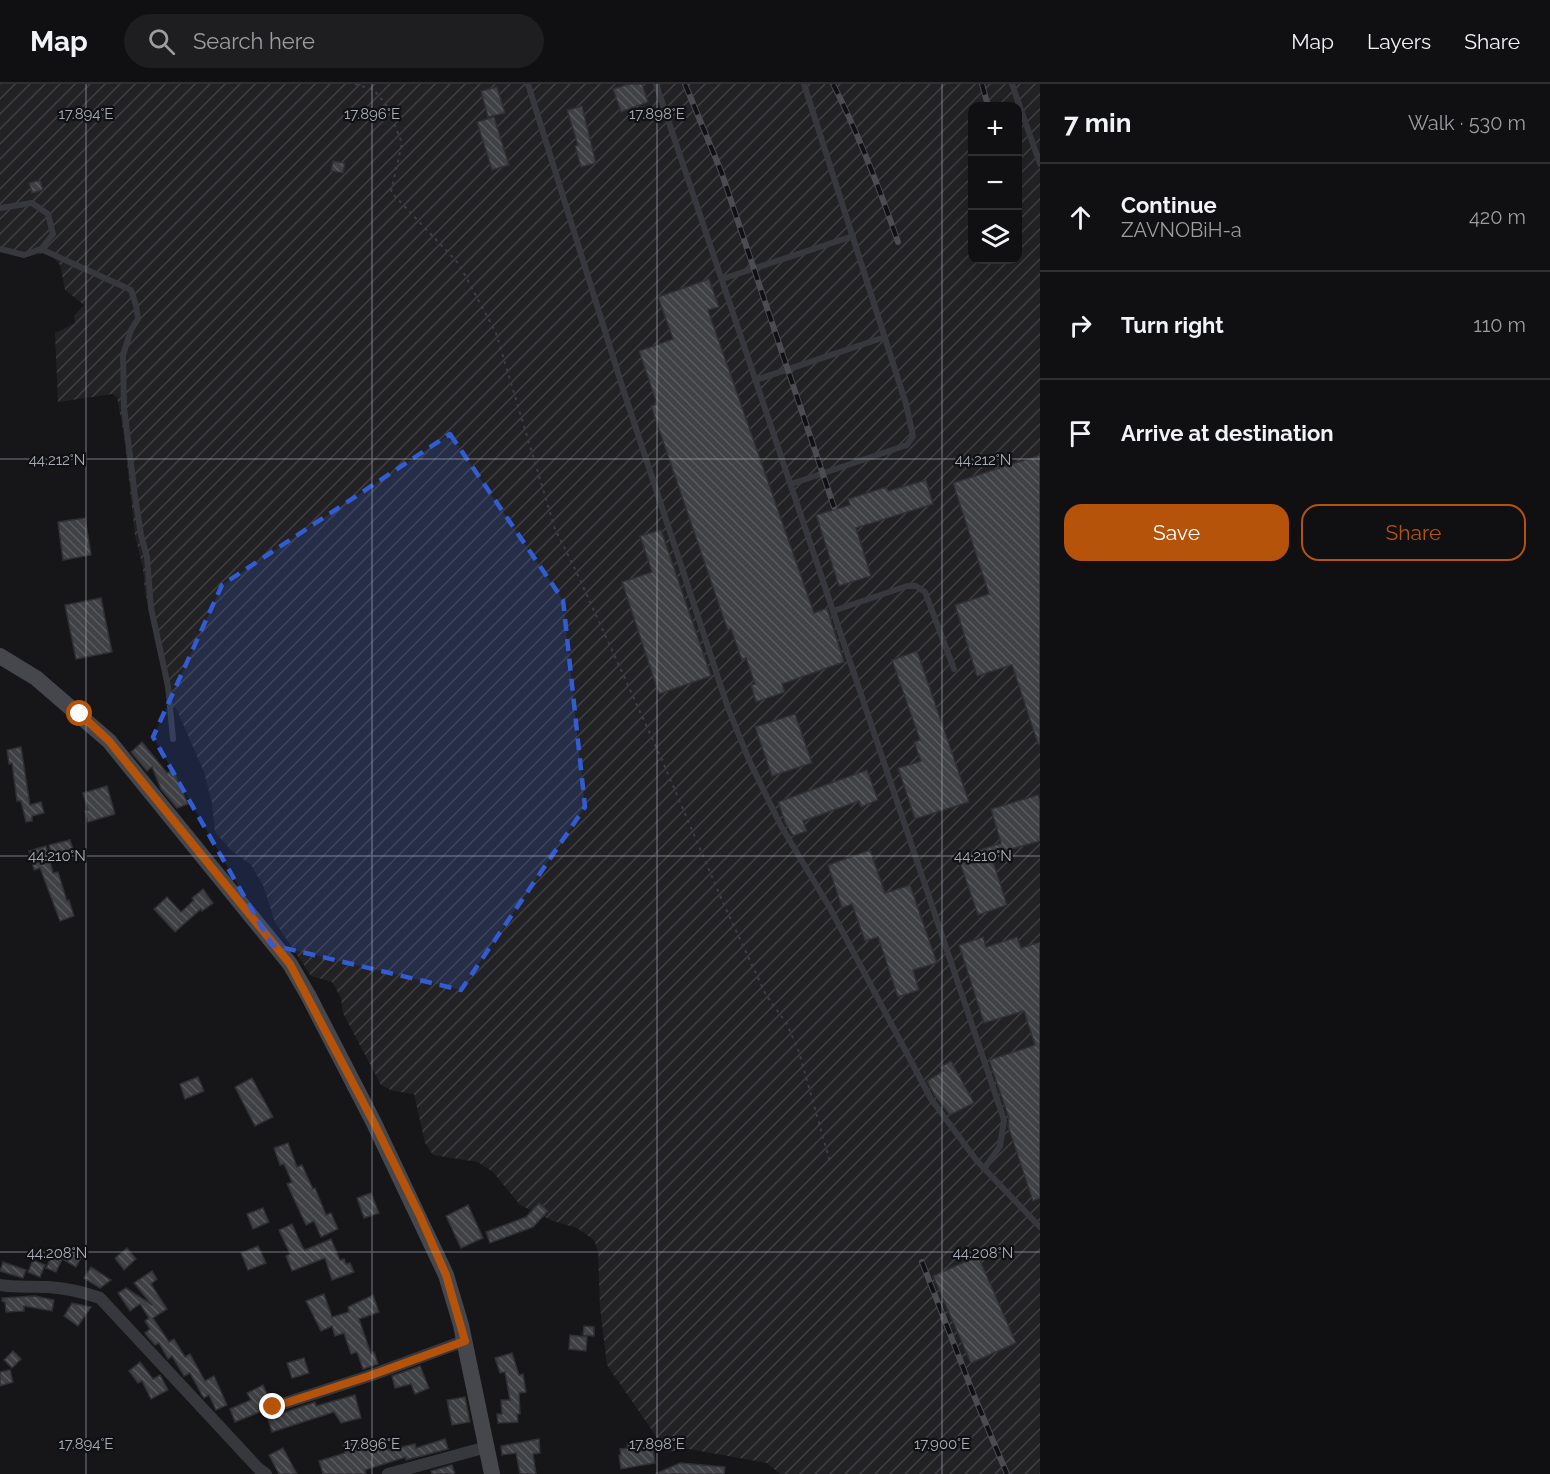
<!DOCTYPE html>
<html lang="en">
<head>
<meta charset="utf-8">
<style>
  :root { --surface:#101012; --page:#1e1e20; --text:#f1f3f6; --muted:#9c9d9f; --line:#303032; --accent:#b45309 }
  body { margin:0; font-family:Raleway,sans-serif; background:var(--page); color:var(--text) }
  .controls { position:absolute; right:18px; top:18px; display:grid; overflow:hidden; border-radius:12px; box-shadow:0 6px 24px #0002 }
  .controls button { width:54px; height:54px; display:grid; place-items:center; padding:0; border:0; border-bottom:2px solid var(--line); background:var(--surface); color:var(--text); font:30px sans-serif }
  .stop { position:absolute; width:18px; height:18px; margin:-14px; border:4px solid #b45309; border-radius:50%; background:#fff }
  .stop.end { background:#b45309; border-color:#fff; box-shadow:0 2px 6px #0008 }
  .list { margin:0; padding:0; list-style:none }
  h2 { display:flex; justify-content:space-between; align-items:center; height:78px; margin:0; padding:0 24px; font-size:26px }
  h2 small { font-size:20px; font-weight:400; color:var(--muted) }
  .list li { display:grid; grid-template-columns:39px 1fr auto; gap:18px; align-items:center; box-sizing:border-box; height:108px; padding:0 24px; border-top:2px solid var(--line) }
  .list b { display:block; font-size:22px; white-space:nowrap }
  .list p { margin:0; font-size:20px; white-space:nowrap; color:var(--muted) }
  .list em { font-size:20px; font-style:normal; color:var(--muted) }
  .actions { display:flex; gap:12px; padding:18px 24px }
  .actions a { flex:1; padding:14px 0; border:2px solid var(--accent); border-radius:18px; text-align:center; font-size:21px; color:var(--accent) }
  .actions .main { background:var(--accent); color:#fff }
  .icon { flex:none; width:33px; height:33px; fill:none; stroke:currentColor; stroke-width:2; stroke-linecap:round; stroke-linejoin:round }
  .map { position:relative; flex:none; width:1040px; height:1390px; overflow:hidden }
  header { display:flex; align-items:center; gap:36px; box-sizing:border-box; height:84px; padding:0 30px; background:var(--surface); border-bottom:2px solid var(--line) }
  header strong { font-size:28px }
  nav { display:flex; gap:33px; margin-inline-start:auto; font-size:21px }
  .search { width:420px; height:54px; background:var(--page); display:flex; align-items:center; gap:15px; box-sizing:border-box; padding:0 21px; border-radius:33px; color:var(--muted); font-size:22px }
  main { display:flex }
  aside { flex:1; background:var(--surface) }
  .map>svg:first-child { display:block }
  .industrial { fill:url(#industrial-furrows); fill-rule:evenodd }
  .building { fill:url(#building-back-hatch); stroke:#303034; stroke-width:1.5 }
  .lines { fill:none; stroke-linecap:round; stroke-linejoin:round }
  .path { stroke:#3d3f44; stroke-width:2; stroke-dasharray:3 4.5; stroke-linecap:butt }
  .lane { stroke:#37383d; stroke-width:6 }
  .street { stroke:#37383d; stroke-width:12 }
  .secondary { stroke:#45474d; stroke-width:16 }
  .rail-casing { stroke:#4a4c52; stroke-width:6 }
  .rail { stroke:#111113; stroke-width:4; stroke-dasharray:11; stroke-linecap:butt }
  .route { stroke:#b45309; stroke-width:8 }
  .marked { fill:#325cd3; fill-opacity:0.2; stroke:#325cd3; stroke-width:4.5; stroke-dasharray:12 8; stroke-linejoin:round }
  .ticks { fill:none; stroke:#a8adb8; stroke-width:1.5; stroke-opacity:0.45 }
  .ticks-label { font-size:15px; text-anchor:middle; fill:#a8adb8; stroke:#111113; stroke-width:4.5; stroke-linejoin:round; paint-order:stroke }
</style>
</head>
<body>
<header>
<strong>Map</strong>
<div class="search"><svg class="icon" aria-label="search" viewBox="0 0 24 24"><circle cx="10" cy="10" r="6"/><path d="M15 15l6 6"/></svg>Search here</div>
<nav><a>Map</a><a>Layers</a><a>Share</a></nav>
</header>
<main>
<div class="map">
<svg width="1040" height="1390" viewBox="0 0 1040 1390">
  <defs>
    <pattern id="industrial-furrows" width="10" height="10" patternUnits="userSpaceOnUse" patternTransform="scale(1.5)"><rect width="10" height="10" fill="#222225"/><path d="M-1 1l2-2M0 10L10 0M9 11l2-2" fill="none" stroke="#3f3f43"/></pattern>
    <pattern id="building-back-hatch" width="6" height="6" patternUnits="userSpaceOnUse" patternTransform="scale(1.5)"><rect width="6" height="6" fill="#404145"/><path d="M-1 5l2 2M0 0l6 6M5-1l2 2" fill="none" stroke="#595a5e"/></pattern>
  </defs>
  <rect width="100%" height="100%" fill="#161618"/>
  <!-- industrial -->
  <path class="industrial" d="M0,0H1040V1390H780L767,1379L689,1365L667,1368L607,1281L600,1223L598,1167L594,1156L577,1144L553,1137L520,1121L493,1088L478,1078L433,1071L425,1059L414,1010L393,1007L381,1001L343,929L341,914L332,898L311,892L275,838L263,801L251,781L231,766L215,748L212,719L204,688L176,624H169L152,534L145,509L143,484L135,451L124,352L117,313L112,310L58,318L55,249L75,239L74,232L84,221L65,206L60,181L48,168L24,173L0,168ZM972,22H1017V176H972Z"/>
  <!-- building -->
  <g class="building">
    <polygon points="629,0 642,0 648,18 621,28 613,5"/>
    <polygon points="497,3 505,29 488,33 481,7"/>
    <polygon points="582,22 596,79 581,83 575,62 578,61 567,26"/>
    <polygon points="494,33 509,81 492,86 477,38"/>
    <polygon points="333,77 345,79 343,89 331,87"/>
    <polygon points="40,96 43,106 32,109 29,99"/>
    <polygon points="709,195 719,223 708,226 814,529 827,524 844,578 782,600 785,608 756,618 751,601 755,600 746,574 742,576 731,545 728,547 651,322 657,320 639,267 673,255 658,213"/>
    <polygon points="1040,371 1040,660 1038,660 1012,581 977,592 955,521 989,510 953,399"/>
    <polygon points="926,396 933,420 856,444 871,492 839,502 816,431 850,421 848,415 886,403 888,407"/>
    <polygon points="85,434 91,471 63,476 58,438"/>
    <polygon points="661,446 711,592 659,610 622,498 652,488 640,452"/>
    <polygon points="101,514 112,568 76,575 65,521"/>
    <polygon points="917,567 969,718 915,735 898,684 921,677 914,658 920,656 892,576"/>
    <polygon points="795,630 812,679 772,692 755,643"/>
    <polygon points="142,658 167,689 173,686 188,720 177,724 161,705 152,683 147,687 131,668"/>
    <polygon points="21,663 30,721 41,718 44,729 32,732 32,737 26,738 21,717 17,717 12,679 9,680 7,666"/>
    <polygon points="867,686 878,716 861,723 859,717 803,737 807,747 793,752 785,738 778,718"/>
    <polygon points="107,702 115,730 88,738 85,727 88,726 83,709"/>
    <polygon points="1038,711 1040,718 1040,757 991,771 1007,821 978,831 958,773 1001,759 991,725"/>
    <polygon points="70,756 73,765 51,770 49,761"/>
    <polygon points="46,762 53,789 58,788 67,817 69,816 74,832 60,837 40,784 34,786 29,767"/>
    <polygon points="870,766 885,809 910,801 937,879 913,886 919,906 898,913 878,853 865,857 852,820 842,824 828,781"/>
    <polygon points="203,805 213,819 202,827 201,825 175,848 154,825 167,813 181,828 194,816 192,814"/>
    <polygon points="983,853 986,863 1017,853 1021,864 1040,858 1040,1114 1033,1117 1008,1042 1009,1034 989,976 1035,961 1024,927 984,939 959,861"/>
    <polygon points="951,977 974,1019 950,1031 935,1012 927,997 943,987 940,983"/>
    <polygon points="198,993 204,1007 185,1015 180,1000"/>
    <polygon points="252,994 273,1033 255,1042 235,1003"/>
    <polygon points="288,1059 297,1083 302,1081 313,1105 315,1104 326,1131 331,1129 338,1145 321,1153 314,1137 306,1141 287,1100 292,1098 284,1080 280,1081 274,1064"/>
    <polygon points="371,1109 379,1129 364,1134 357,1114"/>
    <polygon points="539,1119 548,1127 533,1143 490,1159 486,1148 526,1133"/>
    <polygon points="468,1121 483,1154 461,1164 446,1132"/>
    <polygon points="263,1124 269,1138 253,1145 247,1130"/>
    <polygon points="292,1140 303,1164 305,1166 331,1155 340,1176 344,1175 346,1180 350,1179 354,1188 332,1196 325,1174 292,1187 286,1172 290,1170 279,1146"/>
    <polygon points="258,1162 266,1179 248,1186 241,1169"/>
    <polygon points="72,1163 83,1170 76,1183 64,1176"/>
    <polygon points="127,1164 136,1175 124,1186 115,1174"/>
    <polygon points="54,1167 64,1171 56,1188 46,1184"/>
    <polygon points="978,1172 1016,1259 971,1279 933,1192"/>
    <polygon points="33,1176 45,1181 40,1193 28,1188"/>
    <polygon points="3,1178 26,1186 23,1194 0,1187"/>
    <polygon points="91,1183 111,1196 100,1204 84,1194"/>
    <polygon points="152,1187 157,1195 151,1200 167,1225 153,1234 169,1258 174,1255 185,1273 190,1270 205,1297 214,1292 227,1321 216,1326 209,1311 204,1314 202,1311 190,1289 184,1292 172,1272 168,1275 159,1259 155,1261 148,1253 145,1249 150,1245 145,1237 149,1234 140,1220 130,1227 118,1209 126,1204 152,1221 134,1199"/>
    <polygon points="324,1210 332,1233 349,1228 348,1223 373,1211 379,1228 359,1235 371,1270 374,1268 378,1280 363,1285 357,1268 351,1270 344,1249 335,1252 332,1242 321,1247 306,1217"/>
    <polygon points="35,1212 54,1216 52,1227 24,1222 24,1227 6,1228 5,1218 2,1217 2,1214"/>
    <polygon points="72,1219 91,1223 78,1242 64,1232"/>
    <polygon points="584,1242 594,1243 594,1252 583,1251"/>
    <polygon points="570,1251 587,1253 586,1267 569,1265"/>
    <polygon points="13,1267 21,1275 12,1284 4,1276"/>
    <polygon points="512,1269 519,1291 523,1290 526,1308 519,1309 520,1330 517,1330 518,1338 498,1339 497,1330 502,1330 501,1316 510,1316 505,1288 500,1289 495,1274"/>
    <polygon points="304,1274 309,1289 292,1294 287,1279"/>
    <polygon points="140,1278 153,1295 160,1291 168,1306 151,1315 142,1297 138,1299 129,1287"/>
    <polygon points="420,1282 429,1304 415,1310 411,1300 395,1304 392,1292"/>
    <polygon points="10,1286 13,1298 0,1302 0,1288"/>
    <polygon points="263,1301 270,1316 265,1321 265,1325 271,1331 277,1331 315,1318 316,1322 355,1311 361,1334 341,1339 334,1328 272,1348 265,1326 235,1338 230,1325 251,1316 247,1309"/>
    <polygon points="465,1313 470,1338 452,1341 447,1316"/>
    <polygon points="358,1355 361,1364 385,1357 388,1366 415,1360 416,1364 445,1355 448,1365 406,1376 406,1373 365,1386 366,1390 323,1390 319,1377 345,1369 343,1360"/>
    <polygon points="539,1355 540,1369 533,1370 536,1390 520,1390 516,1369 502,1371 501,1362"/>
    <polygon points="637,1358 638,1367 653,1364 655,1379 621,1385 619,1371 621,1371 620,1365 628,1364 627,1360"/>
    <polygon points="283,1364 297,1390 279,1390 269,1371"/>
    <polygon points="680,1379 725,1383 724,1390 655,1390"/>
    <polygon points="452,1381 455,1390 432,1390 431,1387"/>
  </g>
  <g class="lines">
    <!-- path -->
    <polyline class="path" points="355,0 374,6 387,22 402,59 391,108 459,180 496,249 555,445 575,485 662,676 725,823 766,911 787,940 799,968 830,1078"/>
    <!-- lane -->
    <g class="lane">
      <polyline points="528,0 623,305 728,624 749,676 781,742 830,824 931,1015 977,1077 1040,1143"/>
      <polyline points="656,0 1004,1036 1000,1062 984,1085"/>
      <polyline points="1012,0 1040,80"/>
      <polyline points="0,124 32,119 48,130 53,150 41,165"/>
      <polyline points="0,165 24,171 41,165 131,206 136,221 138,235 131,246 123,271 124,324 135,412 141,451 147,473 151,524 168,602 173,655"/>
      <polyline points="722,195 853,152"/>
      <polyline points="756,296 885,253"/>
      <polyline points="791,400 907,361 913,352 906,320 804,0"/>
      <polyline points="833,527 907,502 916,502 925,508 954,585"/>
    </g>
    <!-- street -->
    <g class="street">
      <path d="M0,1201C16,1204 32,1202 48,1203C66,1204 83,1208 100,1214L258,1384L266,1390"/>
      <polyline points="273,1323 369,1292 464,1257"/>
      <polyline points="388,1390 487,1363"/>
    </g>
    <!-- secondary -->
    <polyline class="secondary" points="0,572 36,594 109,657 290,880 308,911 374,1039 446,1191 461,1241 492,1390"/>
    <defs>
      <g id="rail">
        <polyline points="685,0 721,87 834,423"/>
        <path d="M833,0C859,51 879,103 898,158"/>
        <polyline points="982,0 988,22"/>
        <polyline points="922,1178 975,1314 1007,1390"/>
      </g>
    </defs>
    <!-- rail casing -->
    <use href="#rail" class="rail-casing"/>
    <!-- rail -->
    <use href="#rail" class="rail"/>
  </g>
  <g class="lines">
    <!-- route -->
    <polyline class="route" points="80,630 109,657 290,880 374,1039 420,1132 446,1191 465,1257 369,1292 273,1323"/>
  </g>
  <!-- marked area -->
  <path class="marked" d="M450,350L563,516L585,723L461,906L272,861L153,653L222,501Z"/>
  <!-- ticks -->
  <path class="ticks" d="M86,0V1390M372,0V1390M657,0V1390M942,0V1390M0,375H1040M0,772H1040M0,1168H1040"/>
  <g class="ticks-label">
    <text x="86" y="35">17.894°E</text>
    <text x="372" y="35">17.896°E</text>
    <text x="657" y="35">17.898°E</text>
    <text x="57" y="381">44.212°N</text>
    <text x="983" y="381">44.212°N</text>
    <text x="57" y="777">44.210°N</text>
    <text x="983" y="777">44.210°N</text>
    <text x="57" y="1174">44.208°N</text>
    <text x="983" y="1174">44.208°N</text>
    <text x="86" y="1365">17.894°E</text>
    <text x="372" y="1365">17.896°E</text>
    <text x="657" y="1365">17.898°E</text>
    <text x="942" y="1365">17.900°E</text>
  </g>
</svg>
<div class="controls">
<button>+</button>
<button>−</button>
<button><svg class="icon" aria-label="layers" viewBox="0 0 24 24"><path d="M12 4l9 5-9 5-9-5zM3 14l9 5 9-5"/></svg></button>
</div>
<div class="stop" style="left:80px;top:630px"></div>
<div class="stop end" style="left:273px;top:1323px"></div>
</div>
<aside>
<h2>7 min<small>Walk · 530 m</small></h2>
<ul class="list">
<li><svg class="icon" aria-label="ahead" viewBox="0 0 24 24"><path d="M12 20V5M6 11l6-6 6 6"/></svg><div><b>Continue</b><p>ZAVNOBiH-a</p></div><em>420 m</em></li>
<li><svg class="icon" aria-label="right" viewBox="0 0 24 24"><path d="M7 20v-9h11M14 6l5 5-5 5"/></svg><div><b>Turn right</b></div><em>110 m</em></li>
<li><svg class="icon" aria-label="arrive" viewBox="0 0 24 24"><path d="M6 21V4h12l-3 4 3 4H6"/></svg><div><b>Arrive at destination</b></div></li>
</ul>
<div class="actions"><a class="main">Save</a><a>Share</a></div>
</aside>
</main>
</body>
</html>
